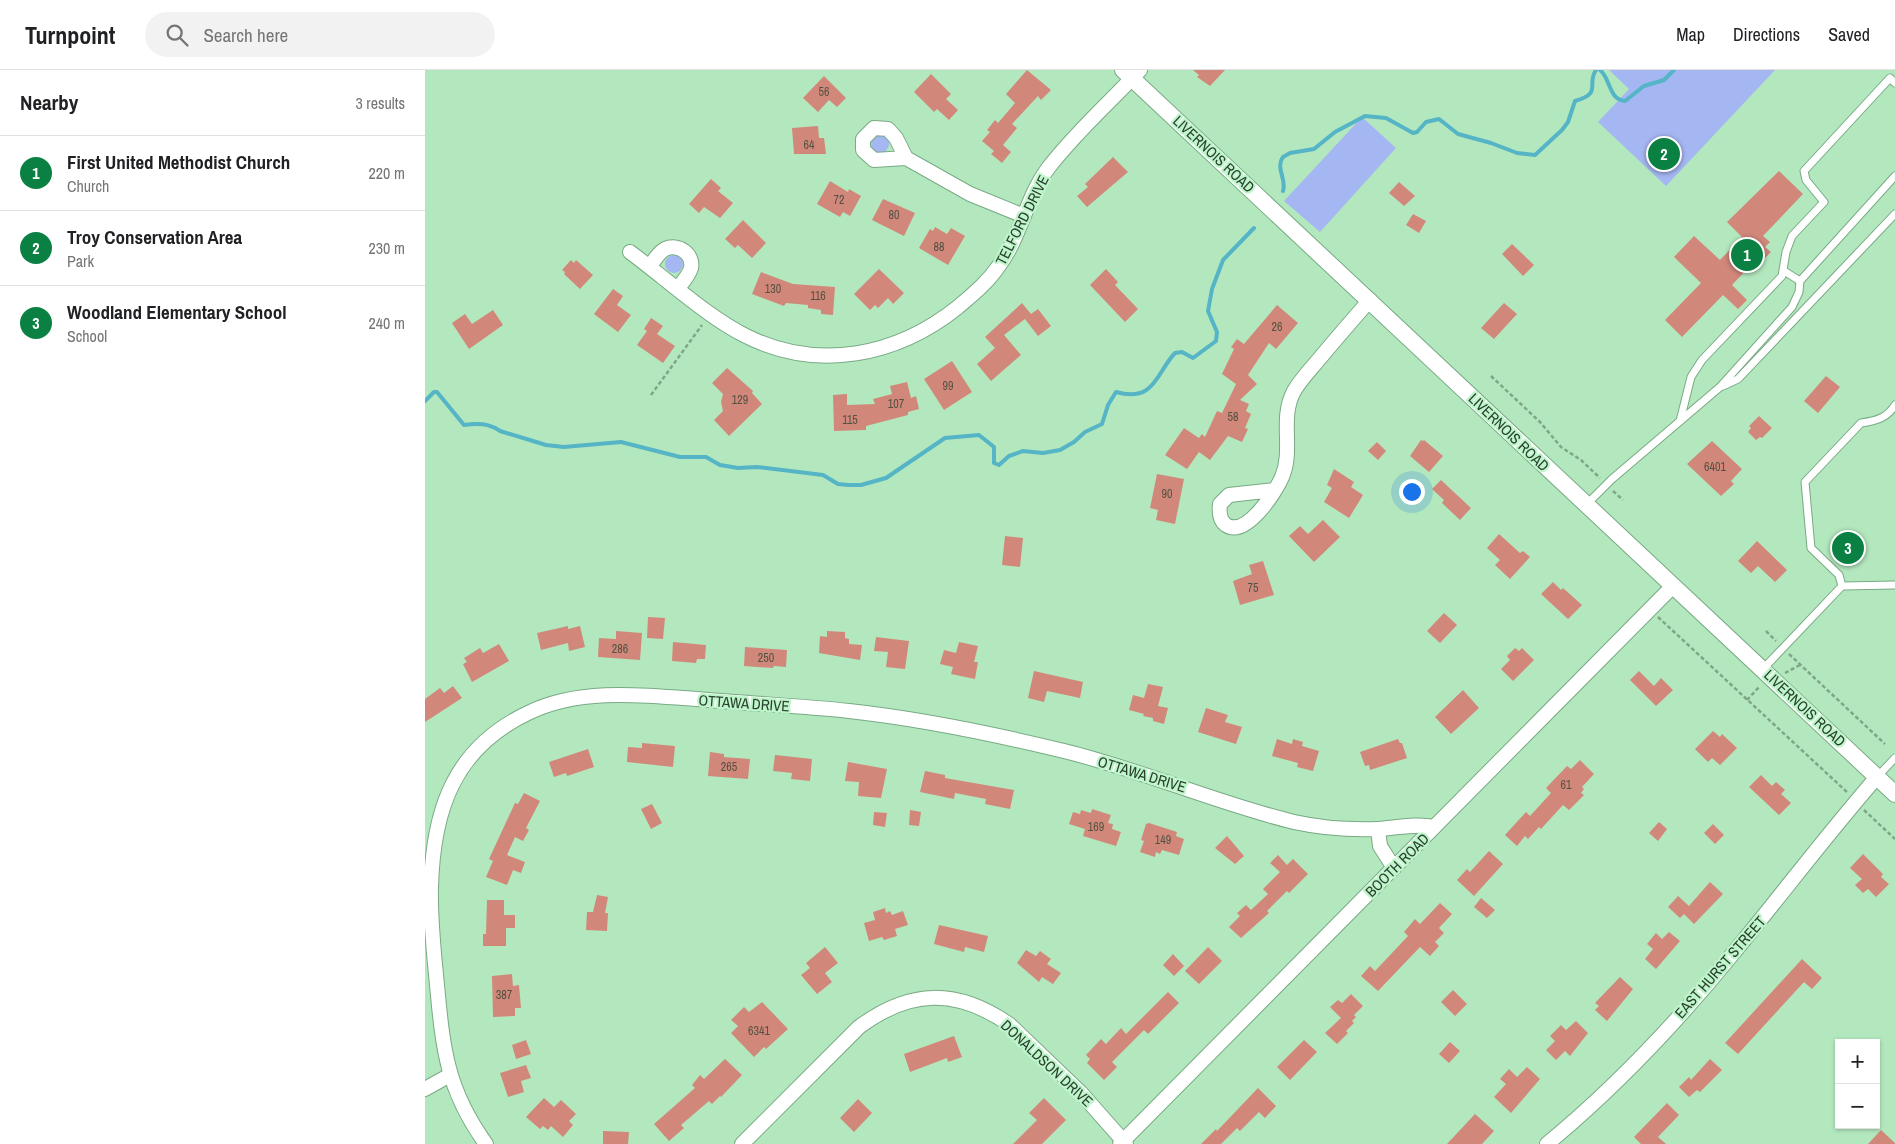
<!DOCTYPE html>
<html lang="en">
<head>
<meta charset="utf-8">
<style>
  :root { --surface:#fff; --page:#f2f2f2; --text:#202124; --muted:#757577; --line:#e0e0e0; --accent:#0b8043 }
  body { margin:0; font-family:"Archivo Narrow",sans-serif; background:var(--page); color:var(--text) }
  .controls { position:absolute; right:15px; bottom:15px; display:grid; overflow:hidden; border-radius:0px; box-shadow:0 1px 4px #0004 }
  .controls button { width:45px; height:45px; display:grid; place-items:center; padding:0; border:0; border-bottom:1px solid var(--line); background:var(--surface); color:var(--text); font:25px sans-serif }
  .you { position:absolute; left:986px; top:421px; width:18px; height:18px; margin:-12px; border:4px solid #fff; border-radius:50%; background:#1a73e8; box-shadow:0 0 0 8px #1a73e833 }
  .badge { display:grid; place-items:center; width:32px; height:32px; border-radius:50%; background:var(--accent); color:#fff; font-size:16px; font-weight:700 }
  .pin { position:absolute; translate:-50% -50%; border:2px solid #fff; box-shadow:0 1px 5px #0006 }
  .list { margin:0; padding:0; list-style:none }
  h2 { display:flex; justify-content:space-between; align-items:center; height:65px; margin:0; padding:0 20px; font-size:21px }
  h2 small { font-size:16px; font-weight:400; color:var(--muted) }
  .list li { display:grid; grid-template-columns:32px 1fr auto; gap:15px; align-items:center; box-sizing:border-box; height:75px; padding:0 20px; border-top:1px solid var(--line) }
  .list b { display:block; font-size:19px; white-space:nowrap }
  .list p { margin:0; font-size:16px; white-space:nowrap; color:var(--muted) }
  .list em { font-size:16px; font-style:normal; color:var(--muted) }
  .icon { flex:none; width:28px; height:28px; fill:none; stroke:currentColor; stroke-width:2; stroke-linecap:round; stroke-linejoin:round }
  .map { position:relative; flex:none; width:1470px; height:1074px; overflow:hidden }
  header { display:flex; align-items:center; gap:30px; box-sizing:border-box; height:70px; padding:0 25px; background:var(--surface); border-bottom:1px solid var(--line) }
  header strong { font-size:24px }
  nav { display:flex; gap:28px; margin-inline-start:auto; font-size:18px }
  .search { width:350px; height:45px; background:var(--page); display:flex; align-items:center; gap:12px; box-sizing:border-box; padding:0 18px; border-radius:28px; color:var(--muted); font-size:19px }
  main { display:flex }
  aside { flex:1; background:var(--surface) }
  .map>svg:first-child { display:block }
  .green { fill:#a5b7f2 }
  .lines { fill:none; stroke-linecap:round; stroke-linejoin:round }
  .stream { stroke:#55b4c5; stroke-width:4 }
  .building { fill:#d1887a }
  .service-casing { stroke:#78aa84; stroke-width:9 }
  .minor-casing { stroke:#78aa84; stroke-width:16 }
  .tertiary-casing { stroke:#78aa84; stroke-width:18 }
  .path { stroke:#7ea786; stroke-width:2.5; stroke-dasharray:4 2.5; stroke-linecap:butt }
  .service { stroke:#fff; stroke-width:7 }
  .minor { stroke:#fff; stroke-width:14 }
  .tertiary { stroke:#fff; stroke-width:16 }
  .labels { text-anchor:middle; dominant-baseline:central; stroke-width:4.5; stroke-linejoin:round; paint-order:stroke }
  .number-label { font-size:12px; fill:#545242 }
  .street-label { font-size:15px; fill:#2a402f; stroke:#bff5cb }
</style>
</head>
<body>
<header>
<strong>Turnpoint</strong>
<div class="search"><svg class="icon" aria-label="search" viewBox="0 0 24 24"><circle cx="10" cy="10" r="6"/><path d="M15 15l6 6"/></svg>Search here</div>
<nav><a>Map</a><a>Directions</a><a>Saved</a></nav>
</header>
<main>
<aside>
<h2>Nearby<small>3 results</small></h2>
<ul class="list">
<li><span class="badge">1</span><div><b>First United Methodist Church</b><p>Church</p></div><em>220 m</em></li>
<li><span class="badge">2</span><div><b>Troy Conservation Area</b><p>Park</p></div><em>230 m</em></li>
<li><span class="badge">3</span><div><b>Woodland Elementary School</b><p>School</p></div><em>240 m</em></li>
</ul>
</aside>
<div class="map">
<svg width="1470" height="1074" viewBox="0 0 1470 1074">
  <rect width="100%" height="100%" fill="#b3e8be"/>
  <!-- green -->
  <g class="green">
    <polygon points="1184,0 1350,0 1241,116 1173,52 1204,19"/>
    <polygon points="937,47 971,78 895,162 859,131"/>
    <circle cx="455" cy="74" r="9"/>
    <circle cx="249" cy="194" r="9"/>
  </g>
  <g class="lines">
    <!-- stream -->
    <g class="stream">
      <path d="M1175,0C1186,9 1183,29 1200,31L1219,16L1239,10L1249,0"/>
      <path d="M858,121C862,109 850,98 858,87L865,83L889,79L910,62L940,46L961,48L988,63L992,62L1001,52L1014,49L1033,64L1066,73L1092,83L1110,85L1137,60L1143,52L1150,31C1178,23 1161,15 1171,0"/>
      <path d="M0,331L9,322H12L39,355C52,353 64,353 75,361L121,375L139,377L196,372L255,387H281L295,395L313,398L332,397L398,405L413,414L423,415H436L461,408L520,368L554,365L569,377V393L574,395L584,386L598,381L618,383L635,380L649,372L660,362L677,354L683,335L691,322C730,333 731,303 750,283L757,282L768,288L791,271L792,262L783,241L787,219L798,190L829,158"/>
    </g>
  </g>
  <!-- building -->
  <g class="building">
    <polygon points="602,0 626,20 616,30 613,26 587,54 592,58 578,75 586,82 577,93 566,84 569,81 557,71 565,62 562,60 570,50 573,53 590,33 581,24"/>
    <polygon points="768,0 800,0 785,16 772,7 774,5"/>
    <polygon points="506,4 526,24 521,29 533,40 524,50 512,39 509,42 489,22"/>
    <polygon points="399,6 421,28 412,37 404,30 393,42 378,28"/>
    <polygon points="393,56 394,68 399,68 401,84 369,84 367,58"/>
    <polygon points="688,87 703,102 662,137 652,126 663,117 660,114"/>
    <polygon points="1354,101 1378,124 1338,166 1345,172 1340,177 1346,182 1334,194 1330,191 1307,215 1322,230 1313,239 1298,225 1257,267 1240,250 1276,213 1249,187 1269,166 1295,190 1317,167 1302,152"/>
    <polygon points="286,109 296,118 293,121 308,133 295,148 279,137 274,143 264,134"/>
    <polygon points="405,111 423,122 424,119 436,126 425,146 418,142 415,147 392,134"/>
    <polygon points="974,112 990,126 979,136 964,123"/>
    <polygon points="458,129 490,143 479,166 447,150"/>
    <polygon points="988,144 1001,151 994,163 981,155"/>
    <polygon points="318,150 341,173 327,188 313,175 310,178 300,169"/>
    <polygon points="510,157 522,164 526,158 540,166 523,195 494,178 505,159 508,161"/>
    <polygon points="1087,174 1109,195 1098,206 1077,184"/>
    <polygon points="146,190 149,193 151,190 168,205 155,219 139,204 140,202 137,200"/>
    <polygon points="454,199 479,223 468,234 463,228 453,238 450,235 445,240 429,224"/>
    <polygon points="681,199 693,212 690,215 713,239 700,252 665,215"/>
    <polygon points="336,202 368,214 410,217 408,245 396,244 396,240 383,238 383,235 361,233 359,236 327,224"/>
    <polygon points="188,219 198,226 192,235 206,245 193,262 169,244"/>
    <polygon points="597,233 606,244 613,239 626,256 613,266 600,249 579,265 596,285 566,311 552,294 570,278 560,267"/>
    <polygon points="1079,233 1092,244 1069,269 1056,258"/>
    <polygon points="852,235 873,253 851,279 844,273 823,305 832,314 815,330 824,334 821,341 826,344 820,358 823,359 817,372 803,366 785,390 774,382 762,399 740,385 759,358 774,368 777,364 780,367 792,341 797,343 811,314 797,304 809,279 806,277 812,269 819,274"/>
    <polygon points="68,240 78,255 44,279 27,253 40,244 47,254"/>
    <polygon points="226,248 238,256 232,264 250,276 238,293 212,275 222,261 219,259"/>
    <polygon points="527,291 547,322 519,340 499,309"/>
    <polygon points="302,298 328,321 327,323 337,334 304,366 289,350 298,341 296,332 298,324 287,313"/>
    <polygon points="1401,306 1415,317 1393,343 1379,331"/>
    <polygon points="482,312 486,328 491,326 494,339 483,342 483,345 441,356 441,360 409,361 408,325 422,324 422,335 450,334 448,329 467,324 465,316"/>
    <polygon points="1334,346 1347,358 1337,368 1335,367 1331,370 1323,362 1326,358 1324,356"/>
    <polygon points="996,370 998,371 999,370 1018,386 1004,402 985,386"/>
    <polygon points="1287,371 1317,399 1306,411 1309,414 1296,426 1262,394"/>
    <polygon points="952,372 961,381 953,390 943,381"/>
    <polygon points="909,399 929,412 926,417 938,425 924,448 899,432 907,418 902,415"/>
    <polygon points="732,404 759,409 750,454 731,450 733,440 725,438"/>
    <polygon points="1016,410 1046,438 1035,450 1017,433 1019,430 1007,419"/>
    <polygon points="898,450 915,467 889,492 864,466 875,456 883,464"/>
    <polygon points="1074,464 1095,483 1098,481 1105,487 1085,509 1070,495 1075,490 1062,478"/>
    <polygon points="580,466 598,468 595,497 577,495"/>
    <polygon points="1332,471 1362,500 1350,512 1333,496 1326,503 1313,491"/>
    <polygon points="838,491 849,525 815,535 808,511 827,504 824,495"/>
    <polygon points="1128,512 1136,520 1138,518 1157,535 1143,549 1116,524"/>
    <polygon points="1019,543 1032,555 1015,573 1002,561"/>
    <polygon points="223,547 240,548 238,569 222,568"/>
    <polygon points="143,556 143,559 155,556 160,577 144,581 143,573 116,580 112,563"/>
    <polygon points="191,561 217,563 215,590 173,587 174,568 191,569"/>
    <polygon points="402,561 420,562 420,568 424,569 424,574 437,575 435,590 394,583 395,566 402,567"/>
    <polygon points="451,567 484,571 480,599 461,597 463,582 449,581"/>
    <polygon points="248,572 281,575 280,589 272,589 271,593 247,591"/>
    <polygon points="534,572 553,576 549,592 553,592 550,609 526,604 528,597 515,594 519,580 531,583"/>
    <polygon points="74,574 84,591 47,612 38,594 42,592 39,588 55,578 58,583"/>
    <polygon points="320,577 362,580 361,597 349,596 348,598 319,596"/>
    <polygon points="1090,578 1094,581 1097,578 1109,590 1088,611 1076,599 1085,590 1082,586"/>
    <polygon points="609,601 658,612 655,628 622,621 619,632 603,628"/>
    <polygon points="1214,601 1229,616 1236,608 1248,620 1231,636 1205,610"/>
    <polygon points="723,614 738,617 733,636 743,638 739,654 728,651 728,648 718,646 719,644 704,640 708,625 719,628"/>
    <polygon points="28,616 37,628 0,652 0,629 15,618 19,623"/>
    <polygon points="1038,620 1054,638 1026,664 1010,647"/>
    <polygon points="781,638 803,645 800,652 817,657 811,674 773,662"/>
    <polygon points="1288,661 1295,667 1297,664 1312,678 1295,695 1287,688 1283,692 1270,679"/>
    <polygon points="852,669 867,674 868,669 878,672 877,676 894,681 888,701 872,697 873,693 847,686"/>
    <polygon points="973,669 975,673 977,673 982,688 945,700 944,695 940,696 935,682"/>
    <polygon points="217,673 250,676 248,697 202,692 203,677 217,678"/>
    <polygon points="163,679 169,697 142,706 141,703 129,707 124,692"/>
    <polygon points="285,682 299,684 299,687 325,689 323,709 283,706"/>
    <polygon points="350,685 387,689 385,711 366,709 367,703 348,701"/>
    <polygon points="1155,690 1169,704 1157,717 1159,719 1156,723 1159,725 1144,740 1138,735 1116,759 1114,757 1103,769 1100,766 1092,776 1080,765 1101,742 1105,746 1126,723 1121,718 1142,696 1146,699"/>
    <polygon points="423,692 462,699 456,728 433,726 434,712 420,711"/>
    <polygon points="500,701 520,705 520,708 589,720 585,739 560,734 561,729 530,723 529,729 495,722"/>
    <polygon points="1336,705 1347,716 1351,712 1360,720 1356,724 1366,733 1354,745 1324,717"/>
    <polygon points="99,723 115,731 101,758 104,760 98,771 90,767 82,785 100,792 96,803 88,800 82,815 61,807 68,791 64,789 90,733 93,734"/>
    <polygon points="227,734 237,753 226,759 216,739"/>
    <polygon points="667,739 686,745 683,753 688,754 687,759 696,762 691,776 658,766 660,759 644,754 648,742 655,744 656,740 666,743"/>
    <polygon points="485,740 496,742 494,756 484,755"/>
    <polygon points="449,742 462,743 460,757 448,755"/>
    <polygon points="1234,752 1242,759 1233,771 1224,763"/>
    <polygon points="724,753 752,762 751,766 759,769 754,785 737,780 735,784 731,782 730,787 715,782 719,771 716,770 721,754"/>
    <polygon points="1288,754 1299,765 1290,774 1279,763"/>
    <polygon points="802,766 819,786 810,794 790,778"/>
    <polygon points="1064,781 1078,794 1049,826 1032,810 1042,799 1045,802"/>
    <polygon points="1438,784 1458,804 1456,807 1464,814 1451,827 1443,819 1438,823 1430,815 1437,809 1425,798"/>
    <polygon points="853,785 862,795 868,789 883,804 864,823 862,821 842,841 844,843 816,868 804,857 815,846 812,843 821,835 826,840 843,824 838,819 855,802 845,793"/>
    <polygon points="1285,812 1298,824 1269,854 1259,844 1255,848 1243,837 1253,826 1264,836"/>
    <polygon points="172,825 183,827 180,843 183,843 182,861 161,860 162,842 168,842"/>
    <polygon points="1056,828 1070,840 1062,848 1049,837"/>
    <polygon points="62,830 79,830 79,845 90,845 90,858 81,858 81,876 58,876 58,864 61,864"/>
    <polygon points="1015,833 1027,844 1014,858 1019,863 1010,872 1014,876 1005,886 995,877 953,921 936,906 945,896 950,901 983,866 979,862 990,849 995,854"/>
    <polygon points="460,838 461,843 465,841 467,845 478,841 483,855 470,859 472,866 459,870 457,867 444,871 439,853 450,850 448,842"/>
    <polygon points="514,855 563,866 559,882 540,877 539,882 509,874"/>
    <polygon points="1244,862 1255,871 1231,899 1220,889 1228,879 1222,874 1231,863 1237,869"/>
    <polygon points="400,877 413,893 400,903 407,912 392,924 376,905 385,898 381,893"/>
    <polygon points="783,877 797,891 774,914 760,901"/>
    <polygon points="601,880 611,886 615,881 626,889 622,894 636,903 628,914 617,907 614,912 592,893"/>
    <polygon points="748,884 759,896 749,906 738,895"/>
    <polygon points="1377,889 1397,908 1387,919 1379,912 1313,984 1300,973"/>
    <polygon points="87,904 88,916 94,915 96,938 90,938 90,946 68,947 67,906"/>
    <polygon points="1195,907 1208,919 1182,951 1170,940 1174,936 1170,933"/>
    <polygon points="1028,920 1042,934 1030,946 1016,932"/>
    <polygon points="743,922 754,933 723,964 719,960 687,992 692,997 679,1010 662,993 665,989 661,985 676,969 681,974 696,958 701,964"/>
    <polygon points="926,924 938,936 929,945 931,947 927,951 929,953 921,961 923,963 912,974 900,963 916,948 905,937 913,930 917,933"/>
    <polygon points="337,932 363,959 341,979 339,977 329,987 306,963 313,956 306,950 319,937 324,942"/>
    <polygon points="1151,951 1163,963 1145,986 1140,981 1131,990 1121,980 1130,971 1125,966 1136,955 1141,960"/>
    <polygon points="529,966 537,987 523,992 522,988 485,1002 479,984"/>
    <polygon points="101,970 106,984 91,989 87,975"/>
    <polygon points="879,970 892,982 865,1010 852,997"/>
    <polygon points="1025,972 1035,981 1024,993 1014,984"/>
    <polygon points="300,989 317,1005 296,1027 295,1026 287,1034 284,1031 256,1055 259,1058 244,1071 229,1054 270,1018 267,1015 275,1005 279,1009"/>
    <polygon points="1285,989 1297,1000 1275,1022 1272,1020 1264,1027 1254,1017 1264,1007 1266,1010"/>
    <polygon points="101,995 106,1008 96,1011 99,1022 83,1027 75,1003"/>
    <polygon points="1102,997 1115,1009 1086,1043 1069,1027 1081,1014 1075,1009 1084,999 1092,1007"/>
    <polygon points="833,1018 851,1036 840,1048 834,1042 815,1061 812,1058 796,1074 776,1074 791,1059 792,1061"/>
    <polygon points="119,1028 129,1037 136,1030 151,1044 144,1051 148,1055 138,1067 126,1056 123,1060 118,1056 115,1059 101,1047"/>
    <polygon points="619,1028 641,1050 617,1074 588,1074 612,1050 604,1043"/>
    <polygon points="433,1029 447,1043 429,1062 415,1048"/>
    <polygon points="1242,1033 1254,1045 1233,1067 1241,1074 1216,1074 1209,1067"/>
    <polygon points="1050,1044 1069,1061 1057,1074 1022,1074"/>
    <polygon points="1456,1060 1470,1073 1470,1074 1443,1074"/>
    <polygon points="178,1061 204,1062 203,1074 178,1074"/>
  </g>
  <g class="lines">
    <defs>
      <g id="service">
        <polyline points="1359,201 1375,211"/>
        <polyline points="1298,316 1313,309 1470,144"/>
        <polyline points="1255,351 1266,307 1277,290 1357,206 1361,182 1367,166 1399,132 1381,110 1379,101 1465,8 1470,13"/>
        <polyline points="1161,435 1187,409 1295,317 1367,237 1374,222 1375,211 1470,106"/>
        <polyline points="1417,516 1470,515"/>
        <path d="M1338,599L1417,516L1414,505L1386,478L1380,412L1436,353C1451,351 1462,348 1470,335"/>
        <polyline points="1452,707 1470,688"/>
      </g>
      <g id="minor">
        <polyline points="481,88 449,90 438,80 438,69 449,58 463,59 471,68 481,88 545,124 599,146"/>
        <path d="M205,182C240,208 284,248 321,266C393,302 472,286 533,237C547,225 562,213 573,197C596,167 601,127 624,97C651,62 685,32 715,0"/>
        <path d="M225,197C229,190 233,183 240,179C253,173 269,184 266,198C264,205 258,212 253,218"/>
        <path d="M850,420L804,425L795,434C794,442 794,450 801,455C821,468 850,423 857,407C869,379 854,349 869,321C876,309 886,299 895,288C911,269 928,249 945,230"/>
        <polyline points="953,759 955,776 969,798"/>
        <polyline points="0,1019 25,1005"/>
        <path d="M61,1074C22,1020 18,980 12,915C9,883 5,849 6,817C8,740 29,678 103,643C157,616 226,626 284,630C331,634 378,636 424,641C497,649 569,664 639,681C717,700 791,733 869,752C896,758 925,760 953,759C972,758 991,753 1009,757"/>
        <path d="M317,1074L434,957C485,919 532,918 585,955L656,1023L701,1074"/>
        <polyline points="695,1074 1248,516"/>
        <path d="M1122,1074C1191,1017 1254,950 1310,881C1358,823 1403,763 1452,707"/>
      </g>
      <polyline id="tertiary" points="698,0 1470,724"/>
    </defs>
    <!-- service casing -->
    <use href="#service" class="service-casing"/>
    <!-- minor casing -->
    <use href="#minor" class="minor-casing"/>
    <!-- tertiary casing -->
    <use href="#tertiary" class="tertiary-casing"/>
    <!-- path -->
    <g class="path">
      <polyline points="1066,306 1115,352 1136,377 1156,390 1175,408"/>
      <polyline points="226,325 277,255"/>
      <polyline points="1188,421 1198,430"/>
      <polyline points="1233,547 1423,723"/>
      <polyline points="1341,561 1351,571"/>
      <polyline points="1364,584 1460,674"/>
      <polyline points="1360,603 1375,595"/>
      <polyline points="1322,630 1335,616"/>
      <polyline points="1439,740 1470,769"/>
    </g>
    <!-- service -->
    <use href="#service" class="service"/>
    <!-- minor -->
    <use href="#minor" class="minor"/>
    <!-- tertiary -->
    <use href="#tertiary" class="tertiary"/>
  </g>
  <g class="labels">
    <!-- number labels -->
    <g class="number-label">
      <text x="399" y="22">56</text>
      <text x="384" y="75">64</text>
      <text x="414" y="130">72</text>
      <text x="469" y="145">80</text>
      <text x="514" y="177">88</text>
      <text x="348" y="219">130</text>
      <text x="393" y="226">116</text>
      <text x="852" y="257">26</text>
      <text x="523" y="316">99</text>
      <text x="315" y="330">129</text>
      <text x="471" y="334">107</text>
      <text x="808" y="347">58</text>
      <text x="425" y="350">115</text>
      <text x="1290" y="397">6401</text>
      <text x="742" y="424">90</text>
      <text x="828" y="518">75</text>
      <text x="195" y="579">286</text>
      <text x="341" y="588">250</text>
      <text x="304" y="697">265</text>
      <text x="1141" y="715">61</text>
      <text x="671" y="757">169</text>
      <text x="738" y="770">149</text>
      <text x="79" y="925">387</text>
      <text x="334" y="961">6341</text>
    </g>
    <!-- street labels -->
    <g class="street-label">
      <text transform="translate(789 84) rotate(43)">LIVERNOIS ROAD</text>
      <text transform="translate(597 150) rotate(-63)">TELFORD DRIVE</text>
      <text transform="translate(1084 362) rotate(44)">LIVERNOIS ROAD</text>
      <text transform="translate(319 633) rotate(4)">OTTAWA DRIVE</text>
      <text transform="translate(1380 638) rotate(43)">LIVERNOIS ROAD</text>
      <text transform="translate(717 704) rotate(17)">OTTAWA DRIVE</text>
      <text transform="translate(972 795) rotate(-45)">BOOTH ROAD</text>
      <text transform="translate(1295 897) rotate(-49)">EAST HURST STREET</text>
      <text transform="translate(622 993) rotate(43)">DONALDSON DRIVE</text>
    </g>
  </g>
</svg>
<div class="controls">
<button>+</button>
<button>−</button>
</div>
<div class="you"></div>
<div class="pin badge" style="left:1322px;top:185px">1</div>
<div class="pin badge" style="left:1239px;top:84px">2</div>
<div class="pin badge" style="left:1423px;top:478px">3</div>
</div>
</main>
</body>
</html>
